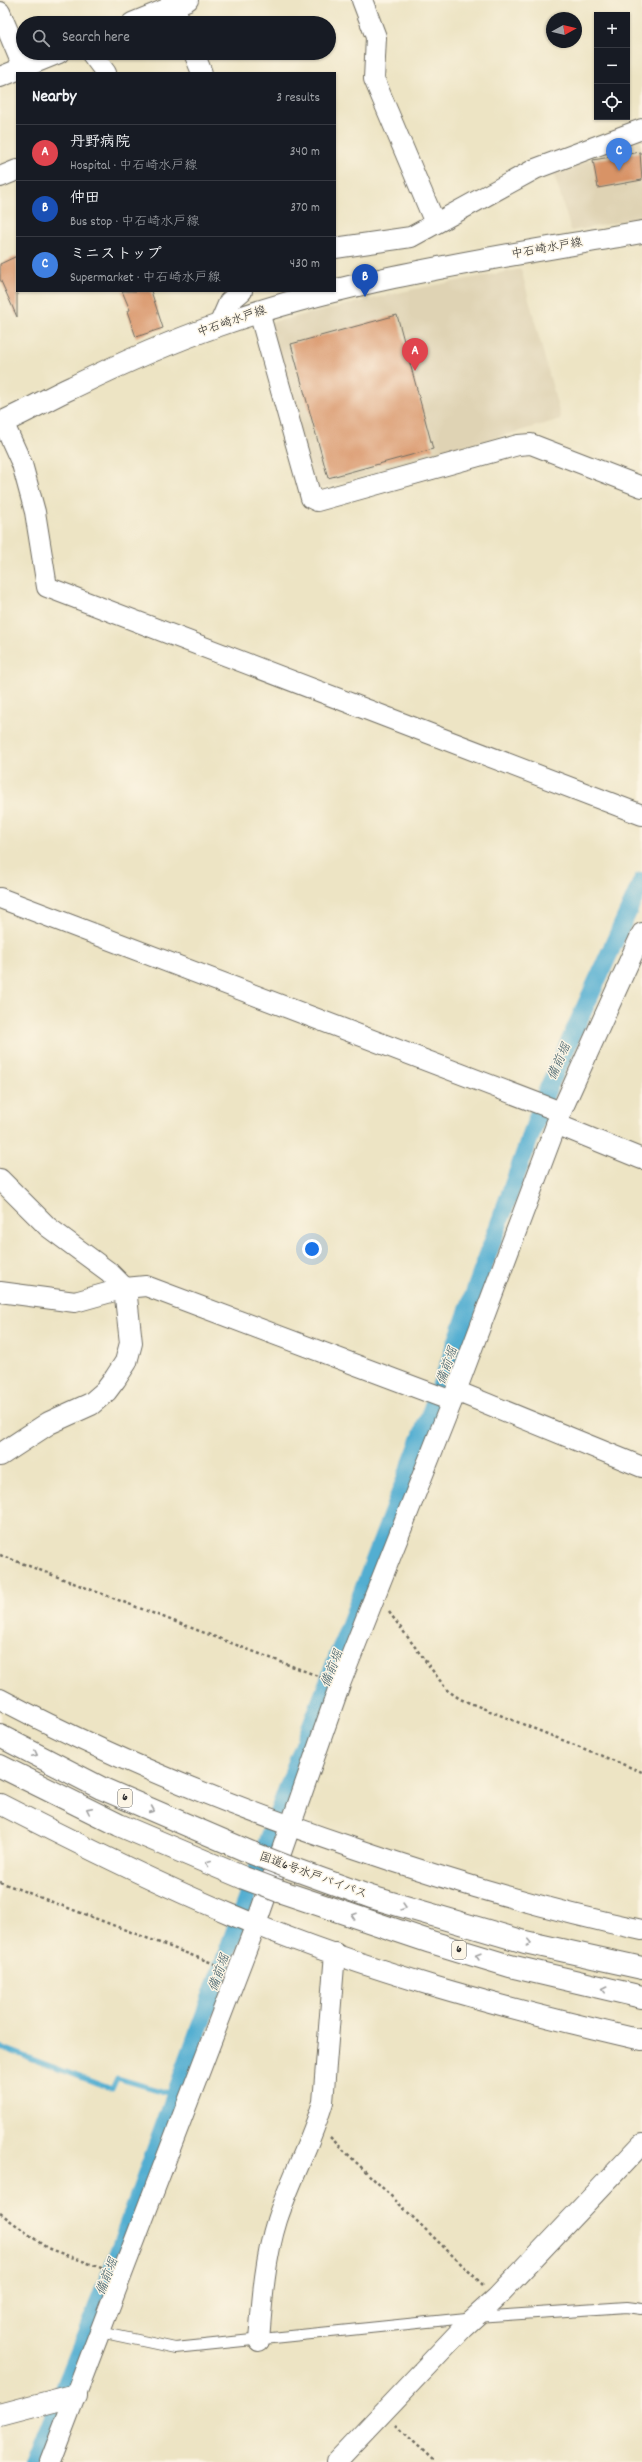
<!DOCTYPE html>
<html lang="en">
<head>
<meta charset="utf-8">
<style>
  :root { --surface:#171b24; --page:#242831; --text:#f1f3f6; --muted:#9ea1a6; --line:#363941; --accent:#b45309 }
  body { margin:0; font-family:Dekko,"Klee One",sans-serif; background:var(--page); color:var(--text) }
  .controls { position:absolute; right:12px; top:12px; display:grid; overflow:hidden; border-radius:0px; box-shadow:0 1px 3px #0004 }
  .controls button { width:36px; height:36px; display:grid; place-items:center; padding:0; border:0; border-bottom:1px solid var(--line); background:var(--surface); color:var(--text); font:20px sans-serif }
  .compass { position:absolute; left:546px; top:12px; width:36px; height:36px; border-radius:50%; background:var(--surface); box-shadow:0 1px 3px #0004; rotate:82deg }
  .you { position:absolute; left:312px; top:1249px; width:14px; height:14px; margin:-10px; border:3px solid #fff; border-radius:50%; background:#1a73e8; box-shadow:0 0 0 6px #1a73e833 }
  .badge { display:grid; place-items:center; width:26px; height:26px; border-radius:50%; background:var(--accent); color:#fff; font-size:13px; font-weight:700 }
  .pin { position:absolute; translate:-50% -33px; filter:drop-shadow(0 1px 2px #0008) }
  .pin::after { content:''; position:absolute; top:21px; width:14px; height:12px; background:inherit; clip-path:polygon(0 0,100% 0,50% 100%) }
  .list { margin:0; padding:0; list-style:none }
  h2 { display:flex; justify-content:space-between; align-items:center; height:52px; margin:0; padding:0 16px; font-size:17px }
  h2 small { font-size:13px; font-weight:400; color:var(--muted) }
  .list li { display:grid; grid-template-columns:26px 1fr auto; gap:12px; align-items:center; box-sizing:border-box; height:56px; padding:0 16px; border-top:1px solid var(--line) }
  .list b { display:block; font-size:15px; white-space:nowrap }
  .list p { margin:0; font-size:13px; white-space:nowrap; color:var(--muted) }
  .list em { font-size:13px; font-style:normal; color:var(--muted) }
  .icon { flex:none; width:22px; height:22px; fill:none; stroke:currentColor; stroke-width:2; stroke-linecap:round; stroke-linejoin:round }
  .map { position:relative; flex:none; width:642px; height:2462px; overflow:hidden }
  .search { position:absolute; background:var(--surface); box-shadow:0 1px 3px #0004; left:16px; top:16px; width:320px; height:44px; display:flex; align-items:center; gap:10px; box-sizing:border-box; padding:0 14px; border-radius:22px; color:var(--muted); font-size:15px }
  .panel { position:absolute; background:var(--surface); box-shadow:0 1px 3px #0004; left:16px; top:72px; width:320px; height:220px; border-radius:0px }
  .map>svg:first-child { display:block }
  .built { fill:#dfd3b4 }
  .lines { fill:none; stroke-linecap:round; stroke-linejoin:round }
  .stream { stroke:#53aed1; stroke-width:5 }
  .canal { stroke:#53aed1; stroke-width:18 }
  .building { fill:#d89366 }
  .service-casing { stroke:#6f6c61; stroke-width:12 }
  .minor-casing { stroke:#6f6c61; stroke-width:22 }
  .tertiary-casing { stroke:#6f6c61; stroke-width:24 }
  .secondary-casing { stroke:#6f6c61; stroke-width:24 }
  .trunk-casing { stroke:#6f6c61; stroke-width:24 }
  .path { stroke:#6f6c61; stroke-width:2.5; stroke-dasharray:3 3; stroke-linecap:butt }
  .service { stroke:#fff; stroke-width:10 }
  .minor { stroke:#fff; stroke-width:20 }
  .tertiary { stroke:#fff; stroke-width:22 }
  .secondary { stroke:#fff; stroke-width:22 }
  .trunk { stroke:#fff; stroke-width:22 }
  .trunk-bridge-casing { stroke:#6f6c61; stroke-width:24; stroke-linecap:butt }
  .trunk-bridge { stroke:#fff; stroke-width:22 }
  .oneway { stroke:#a0a0a0 }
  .labels { text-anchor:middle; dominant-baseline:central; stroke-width:3; stroke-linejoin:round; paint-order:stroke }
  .shield { fill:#fcf5e5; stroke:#6a6863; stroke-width:1 }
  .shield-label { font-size:11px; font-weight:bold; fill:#2b2b2b }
  .street-label { font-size:12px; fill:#2b2b2b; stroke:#fcf5e5 }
  .water-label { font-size:13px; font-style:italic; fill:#395965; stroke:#fcf5e5 }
</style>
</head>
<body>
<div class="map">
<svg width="642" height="2462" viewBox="0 0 642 2462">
  <rect width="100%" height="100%" fill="#fcf5e5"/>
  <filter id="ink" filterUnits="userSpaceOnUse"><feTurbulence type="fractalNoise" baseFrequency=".025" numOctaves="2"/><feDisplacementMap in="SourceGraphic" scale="8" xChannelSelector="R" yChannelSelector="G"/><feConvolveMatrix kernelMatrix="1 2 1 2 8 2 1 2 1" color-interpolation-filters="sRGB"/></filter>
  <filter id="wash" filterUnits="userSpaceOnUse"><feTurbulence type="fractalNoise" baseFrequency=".012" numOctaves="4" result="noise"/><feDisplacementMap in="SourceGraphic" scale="16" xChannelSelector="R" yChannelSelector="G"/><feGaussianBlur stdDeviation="0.9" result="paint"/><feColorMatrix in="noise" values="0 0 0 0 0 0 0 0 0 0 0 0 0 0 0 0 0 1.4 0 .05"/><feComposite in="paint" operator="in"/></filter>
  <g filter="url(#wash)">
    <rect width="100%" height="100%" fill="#ede4c4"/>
    <!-- built -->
    <g class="built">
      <polygon points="639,140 642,149 642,218 571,231 554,174"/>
      <polygon points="521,269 561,419 315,490 269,323 415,289"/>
    </g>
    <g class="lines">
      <!-- stream -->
      <polyline class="stream" points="0,2047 112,2089 117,2078 175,2095"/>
      <!-- canal -->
      <polyline class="canal" points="35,2462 113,2266 268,1839 441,1385 546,1093 642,881"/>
    </g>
    <g id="blocks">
      <!-- building -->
      <g class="building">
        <polygon points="640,152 642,180 598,188 593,160"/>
        <polygon points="17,256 17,317 0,279 0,264"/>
        <polygon points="122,291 151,291 163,328 136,337 127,311 130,310"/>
        <polygon points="397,315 433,449 328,478 291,344"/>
      </g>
    </g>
  </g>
  <g filter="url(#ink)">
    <use href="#blocks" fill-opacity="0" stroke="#6f6c61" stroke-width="1"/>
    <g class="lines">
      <defs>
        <polyline id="service" points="100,2332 175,2348 476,2317 627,2307 642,2309"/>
        <g id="minor">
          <polyline points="171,0 181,23"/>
          <polyline points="362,0 376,37 374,79 435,223"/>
          <polyline points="0,12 23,67"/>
          <polyline points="132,23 188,0"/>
          <polyline points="91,53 106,73"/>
          <polyline points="194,53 202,73"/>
          <polyline points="0,77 59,53"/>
          <polyline points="0,177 17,170"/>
          <polyline points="335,248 411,237 535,169 642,129"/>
          <polyline points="259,312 311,498 317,501 518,445 531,444 642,487"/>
          <polyline points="219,325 229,302 242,291"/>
          <polyline points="3,422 22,464 35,512 47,587 642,815"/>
          <polyline points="0,898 561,1112"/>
          <polyline points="556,1124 642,1159"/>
          <polyline points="0,1179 48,1227 109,1272 125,1288"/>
          <polyline points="0,1292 75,1302 125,1288 146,1286 452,1401"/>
          <polyline points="456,1391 642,1467"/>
          <path d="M0,1699C113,1759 230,1806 351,1847C447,1880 543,1909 642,1930"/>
          <path d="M0,1804C76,1843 152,1881 230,1914C362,1970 503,2008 642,2040"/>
          <path d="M259,2341C262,2301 265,2258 277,2220C290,2180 311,2143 323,2102L335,1953"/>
          <polyline points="50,2462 256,1924 340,1684 456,1391 561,1112 642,933"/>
          <polyline points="336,2462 463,2328 496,2298 642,2144"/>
        </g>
        <g id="tertiary">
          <polyline points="0,1455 49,1423 91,1404 106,1391 115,1379 126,1362 131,1343 125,1288"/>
          <polyline points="0,2415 76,2395"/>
        </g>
        <path id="secondary" d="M0,423C25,413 48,398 73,387C120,364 170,342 219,325C355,277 501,257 642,232"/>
        <g id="trunk">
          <polyline points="0,1736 101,1788 252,1853"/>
          <polyline points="0,1766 119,1825 244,1878"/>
          <polyline points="288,1867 371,1897 525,1942 642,1968"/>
          <polyline points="279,1891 431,1942 510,1966 642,1997"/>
        </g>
      </defs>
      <!-- service casing -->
      <use href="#service" class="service-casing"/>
      <!-- minor casing -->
      <use href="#minor" class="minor-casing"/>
      <!-- tertiary casing -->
      <use href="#tertiary" class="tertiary-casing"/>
      <!-- secondary casing -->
      <use href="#secondary" class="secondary-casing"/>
      <!-- trunk casing -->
      <use href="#trunk" class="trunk-casing"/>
      <!-- path -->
      <g class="path">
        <polyline points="0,1555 323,1678"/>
        <polyline points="389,1612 447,1690 460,1699 642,1772"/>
        <polyline points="0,1882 220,1966"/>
        <polyline points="330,2137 483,2285"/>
        <polyline points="0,2213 47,2248 104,2269"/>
        <polyline points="396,2425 435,2462"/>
      </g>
      <!-- service -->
      <use href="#service" class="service"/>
      <!-- minor -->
      <use href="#minor" class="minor"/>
      <!-- tertiary -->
      <use href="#tertiary" class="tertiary"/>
      <!-- secondary -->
      <use href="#secondary" class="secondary"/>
      <!-- trunk -->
      <use href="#trunk" class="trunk"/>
      <defs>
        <g id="trunk-bridge">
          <polyline points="252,1853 288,1867"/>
          <polyline points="244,1878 279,1891"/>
        </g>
      </defs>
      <!-- trunk-bridge casing -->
      <use href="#trunk-bridge" class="trunk-bridge-casing"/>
      <!-- trunk-bridge -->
      <use href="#trunk-bridge" class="trunk-bridge"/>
    </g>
    <!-- one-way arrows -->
    <defs><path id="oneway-chevron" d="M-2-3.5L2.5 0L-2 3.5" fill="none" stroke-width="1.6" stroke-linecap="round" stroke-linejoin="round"/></defs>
    <g class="oneway">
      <use href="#oneway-chevron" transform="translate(35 1754) rotate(27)"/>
      <use href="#oneway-chevron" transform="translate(89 1810) rotate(-154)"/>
      <use href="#oneway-chevron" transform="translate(152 1810) rotate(23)"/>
      <use href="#oneway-chevron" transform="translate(208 1863) rotate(-157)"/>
      <use href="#oneway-chevron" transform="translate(404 1907) rotate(16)"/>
      <use href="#oneway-chevron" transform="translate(354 1916) rotate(-161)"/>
      <use href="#oneway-chevron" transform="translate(529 1943) rotate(13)"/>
      <use href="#oneway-chevron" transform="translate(478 1956) rotate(-164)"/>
      <use href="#oneway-chevron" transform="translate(604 1989) rotate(-167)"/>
    </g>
  </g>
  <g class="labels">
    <!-- shield labels -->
    <g class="shield">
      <rect x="118" y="1789" width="14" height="18" rx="3"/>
      <rect x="452" y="1941" width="14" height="18" rx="3"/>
    </g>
    <g class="shield-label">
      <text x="125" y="1798">6</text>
      <text x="459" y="1950">6</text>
    </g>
    <!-- street labels -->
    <g class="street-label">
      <text transform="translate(547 249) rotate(-10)">中石崎水戸線</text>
      <text transform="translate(232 322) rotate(-19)">中石崎水戸線</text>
      <text transform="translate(313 1876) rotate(20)">国道6号水戸バイパス</text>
    </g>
    <!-- water labels -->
    <g class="water-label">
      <text transform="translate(560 1062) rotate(-66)">備前堀</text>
      <text transform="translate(448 1366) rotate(-70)">備前堀</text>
      <text transform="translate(333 1669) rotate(-69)">備前堀</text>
      <text transform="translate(220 1973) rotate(-70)">備前堀</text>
      <text transform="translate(108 2277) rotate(-69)">備前堀</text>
    </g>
  </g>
</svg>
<div class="controls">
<button>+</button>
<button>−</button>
<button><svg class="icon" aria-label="locate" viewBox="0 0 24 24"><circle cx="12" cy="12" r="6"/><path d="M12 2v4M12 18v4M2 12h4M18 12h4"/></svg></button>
</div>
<svg class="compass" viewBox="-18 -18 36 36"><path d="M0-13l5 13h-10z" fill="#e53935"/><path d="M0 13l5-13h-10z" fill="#9ea1a6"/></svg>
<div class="you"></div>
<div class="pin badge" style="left:415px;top:371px;background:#e0444e">A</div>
<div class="pin badge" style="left:365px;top:297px;background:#1a4fb4">B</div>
<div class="pin badge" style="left:619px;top:171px;background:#3f7fe0">C</div>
<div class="search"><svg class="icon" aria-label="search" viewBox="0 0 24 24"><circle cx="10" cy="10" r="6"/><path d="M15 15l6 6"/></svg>Search here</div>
<section class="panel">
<h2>Nearby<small>3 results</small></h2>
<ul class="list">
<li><span class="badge" style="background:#e0444e">A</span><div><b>丹野病院</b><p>Hospital · 中石崎水戸線</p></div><em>340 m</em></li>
<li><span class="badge" style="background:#1a4fb4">B</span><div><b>仲田</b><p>Bus stop · 中石崎水戸線</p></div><em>370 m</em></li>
<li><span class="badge" style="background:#3f7fe0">C</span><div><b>ミニストップ</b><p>Supermarket · 中石崎水戸線</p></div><em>430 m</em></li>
</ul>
</section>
</div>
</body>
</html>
